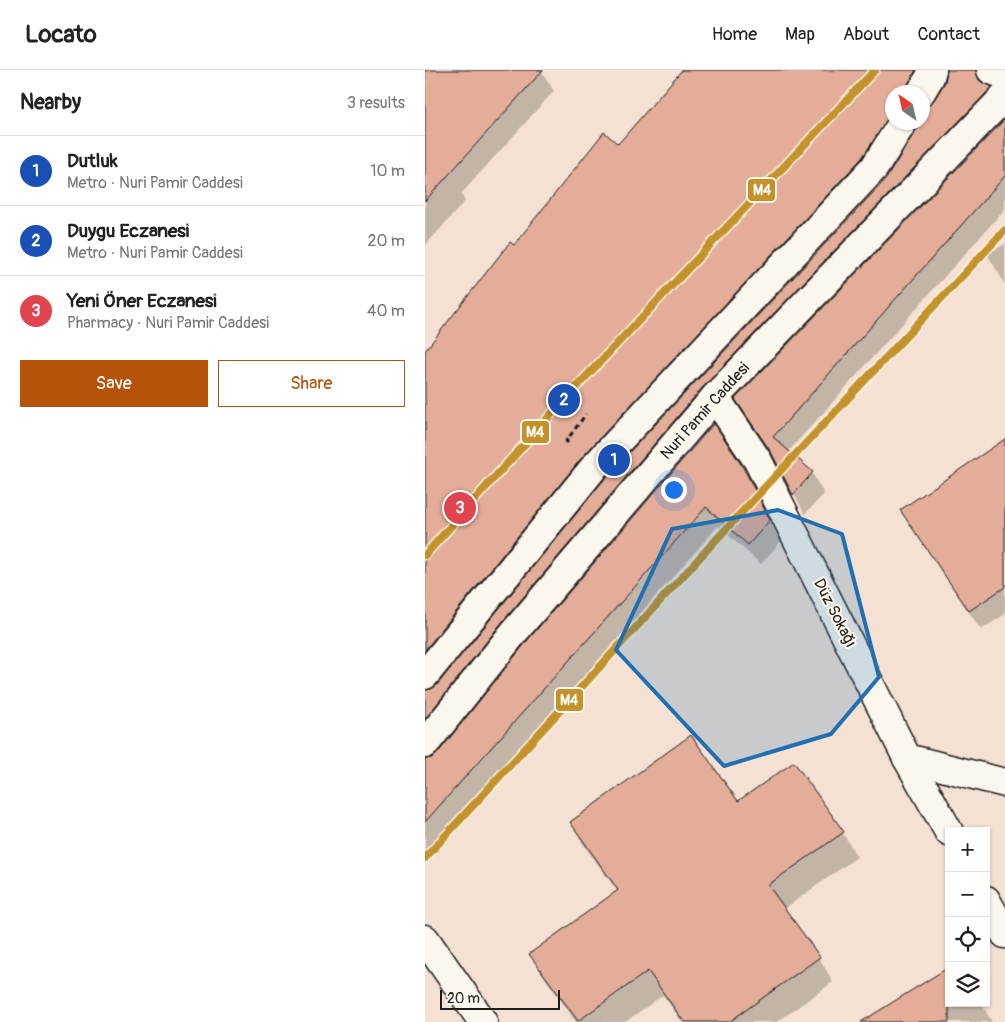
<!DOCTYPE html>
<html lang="en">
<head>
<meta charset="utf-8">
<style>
  :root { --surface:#fff; --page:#f2f2f2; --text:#222; --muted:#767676; --line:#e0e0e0; --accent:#b45309 }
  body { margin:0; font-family:Pangolin,sans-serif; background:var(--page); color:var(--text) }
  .controls { position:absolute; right:15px; bottom:15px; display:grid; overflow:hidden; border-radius:0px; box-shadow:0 1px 4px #0004 }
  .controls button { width:45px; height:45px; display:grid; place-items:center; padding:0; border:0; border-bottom:1px solid var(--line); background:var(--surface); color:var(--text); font:25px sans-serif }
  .compass { position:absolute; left:460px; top:15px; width:45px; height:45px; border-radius:50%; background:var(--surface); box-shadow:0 1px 4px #0004; rotate:326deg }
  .scale { position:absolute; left:15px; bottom:12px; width:120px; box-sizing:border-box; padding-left:5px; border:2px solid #1c1c1c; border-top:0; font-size:14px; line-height:18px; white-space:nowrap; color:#1c1c1c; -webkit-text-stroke:4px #fbf7ec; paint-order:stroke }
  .you { position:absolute; left:248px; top:419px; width:18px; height:18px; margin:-12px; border:4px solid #fff; border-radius:50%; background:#1a73e8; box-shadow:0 0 0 8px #1a73e833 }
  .badge { display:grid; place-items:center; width:32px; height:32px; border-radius:50%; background:var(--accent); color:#fff; font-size:16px; font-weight:700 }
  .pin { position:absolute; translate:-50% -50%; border:2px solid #fff; box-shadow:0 1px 5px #0006 }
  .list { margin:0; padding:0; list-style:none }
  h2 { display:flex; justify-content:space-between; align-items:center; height:65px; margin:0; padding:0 20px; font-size:21px }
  h2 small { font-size:16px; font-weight:400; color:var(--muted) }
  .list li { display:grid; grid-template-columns:32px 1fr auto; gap:15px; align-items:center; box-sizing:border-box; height:70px; padding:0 20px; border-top:1px solid var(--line) }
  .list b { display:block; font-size:19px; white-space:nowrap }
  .list p { margin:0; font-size:16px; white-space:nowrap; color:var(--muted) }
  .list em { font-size:16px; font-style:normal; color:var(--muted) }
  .actions { display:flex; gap:10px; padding:15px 20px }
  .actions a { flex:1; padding:11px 0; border:1px solid var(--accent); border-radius:0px; text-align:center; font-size:18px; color:var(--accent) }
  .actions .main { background:var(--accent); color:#fff }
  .icon { flex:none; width:28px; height:28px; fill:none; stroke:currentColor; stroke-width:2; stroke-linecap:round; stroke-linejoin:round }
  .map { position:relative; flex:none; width:580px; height:952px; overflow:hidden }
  header { display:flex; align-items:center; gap:30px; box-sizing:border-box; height:70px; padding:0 25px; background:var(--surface); border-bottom:1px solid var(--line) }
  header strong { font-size:24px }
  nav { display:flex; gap:28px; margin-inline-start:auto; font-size:18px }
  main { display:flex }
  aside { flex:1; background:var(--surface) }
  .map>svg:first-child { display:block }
  .shadow { fill:#0003; fill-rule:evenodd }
  .building { fill:#e3ad99; stroke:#1c1c1c }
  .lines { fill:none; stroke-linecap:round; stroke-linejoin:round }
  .minor-casing { stroke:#1c1c1c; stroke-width:31 }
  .primary-casing { stroke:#1c1c1c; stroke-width:31 }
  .path { stroke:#1c1c1c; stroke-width:3; stroke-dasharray:5 4; stroke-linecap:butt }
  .minor { stroke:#fbf7ec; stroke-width:28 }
  .primary { stroke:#fbf7ec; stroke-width:28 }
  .metro-1-casing { stroke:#fbf7ec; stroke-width:11 }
  .metro-1 { stroke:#c3922a; stroke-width:8 }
  .marked { fill:#1f6fb2; fill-opacity:0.2; stroke:#1f6fb2; stroke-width:4; stroke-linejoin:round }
  .labels { text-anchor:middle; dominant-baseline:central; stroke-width:4; stroke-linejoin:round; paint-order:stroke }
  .street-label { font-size:16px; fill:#1c1c1c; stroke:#fbf7ec }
  .line-badge { stroke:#fbf7ec; stroke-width:2 }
  .badge-label { font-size:14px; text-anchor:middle; font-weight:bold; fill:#fff }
</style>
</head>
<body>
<header>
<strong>Locato</strong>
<nav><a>Home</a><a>Map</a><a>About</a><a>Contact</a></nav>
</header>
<main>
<aside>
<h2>Nearby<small>3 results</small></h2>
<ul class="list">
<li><span class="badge" style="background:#1a4fb4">1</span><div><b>Dutluk</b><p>Metro · Nuri Pamir Caddesi</p></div><em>10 m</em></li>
<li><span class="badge" style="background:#1a4fb4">2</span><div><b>Duygu Eczanesi</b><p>Metro · Nuri Pamir Caddesi</p></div><em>20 m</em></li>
<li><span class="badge" style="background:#e0444e">3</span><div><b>Yeni Öner Eczanesi</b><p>Pharmacy · Nuri Pamir Caddesi</p></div><em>40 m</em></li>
</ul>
<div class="actions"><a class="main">Save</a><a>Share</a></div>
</aside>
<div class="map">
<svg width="580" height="952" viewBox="0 0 580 952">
  <rect width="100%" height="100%" fill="#f4e1d3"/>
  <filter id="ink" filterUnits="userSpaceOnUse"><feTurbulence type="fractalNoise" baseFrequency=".02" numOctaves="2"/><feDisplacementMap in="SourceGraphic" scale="10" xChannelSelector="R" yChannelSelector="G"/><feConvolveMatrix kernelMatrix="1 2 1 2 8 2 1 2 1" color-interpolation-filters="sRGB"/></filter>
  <g filter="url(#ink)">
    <!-- shadow -->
    <g class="shadow">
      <polygon points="0,0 116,0 129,21 36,124 40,131 0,176"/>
      <path d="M258,0H580L567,9L563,16L566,18L578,38L290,338L0,684V621H6L13,616L462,109L493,58H483L169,407L0,615V283L89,176L194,75ZM516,5H523L520,15L505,36L498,39V52H468V22H498Z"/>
      <polygon points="580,50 580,139 363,382 387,403 399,424 380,444 353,394 312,329"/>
      <polygon points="580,174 580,214 562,184"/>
      <polygon points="580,371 580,544 556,560 488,459 477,440"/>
      <polygon points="318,400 356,471 336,494 293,456 0,786 0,690 7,689"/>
      <polygon points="313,733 418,763 432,787 359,839 394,888 408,912 352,952 257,952 238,925 200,952 151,952 120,908 105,884 193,822 160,777 146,753"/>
      <polygon points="524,933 556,933 567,952 438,952"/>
    </g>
    <!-- building -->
    <g class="building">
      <polygon points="0,0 118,0 0,131"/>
      <polygon points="257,0 491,0 483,14 480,22 468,22 468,41 437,88 159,385 0,580 0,281 85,172 89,175 179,62 193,74"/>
      <polygon points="522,0 551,0 554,10 567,17 278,317 78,551 0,649 0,620 6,619 12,615 182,406 461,109 491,60 494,52 498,52 498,37 504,35 509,30 520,12"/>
      <polygon points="580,49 580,106 348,367 388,402 368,425 346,382 310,329"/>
      <polygon points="289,353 319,399 345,450 323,475 281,437 0,752 0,689 6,688 12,684 102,571"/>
      <polygon points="580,369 580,517 544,541 475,440"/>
      <polygon points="266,665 313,731 369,692 419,762 343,815 395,887 304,952 259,952 223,901 153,951 104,884 193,820 145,752"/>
      <polygon points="524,897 524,952 436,952"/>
    </g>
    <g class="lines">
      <defs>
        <g id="minor">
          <polyline points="290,327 333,391 482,688 524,762"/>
          <polyline points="482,688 580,713"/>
          <polyline points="561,830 580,864"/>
          <polyline points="0,869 58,952"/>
        </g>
        <g id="primary">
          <polyline points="566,0 580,5"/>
          <polyline points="496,22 505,7 507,0"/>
          <polyline points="0,605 170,396 449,98 478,52"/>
          <polyline points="0,674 90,561 290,327 580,26"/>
        </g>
      </defs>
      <!-- minor casing -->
      <use href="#minor" class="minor-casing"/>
      <!-- primary casing -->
      <use href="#primary" class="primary-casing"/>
      <!-- path -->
      <polyline class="path" points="143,373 141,371 161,344"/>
      <!-- minor -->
      <use href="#minor" class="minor"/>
      <!-- primary -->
      <use href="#primary" class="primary"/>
      <defs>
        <g id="metro-1">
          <polyline points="0,485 139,330 450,0"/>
          <polyline points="0,788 289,472 580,160"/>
        </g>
      </defs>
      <!-- metro-1 casing -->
      <use href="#metro-1" class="metro-1-casing"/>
      <!-- metro-1 -->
      <use href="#metro-1" class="metro-1"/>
    </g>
  </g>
  <!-- marked area -->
  <path class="marked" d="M353,440L417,464L454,607L406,664L299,696L191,580L247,459Z"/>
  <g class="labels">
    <!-- street labels -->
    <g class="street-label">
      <text transform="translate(280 341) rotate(-48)">Nuri Pamir Caddesi</text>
      <text transform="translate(410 543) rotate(63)">Düz Sokağı</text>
    </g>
  </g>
  <g class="line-badge">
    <rect x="322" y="108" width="29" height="24" rx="5" fill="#c3922a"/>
    <rect x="96" y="350" width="29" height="24" rx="5" fill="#c3922a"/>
    <rect x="130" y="618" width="29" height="24" rx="5" fill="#c3922a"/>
  </g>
  <g class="badge-label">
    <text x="337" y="125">M4</text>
    <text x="110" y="367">M4</text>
    <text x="144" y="635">M4</text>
  </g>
</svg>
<div class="controls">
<button>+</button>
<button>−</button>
<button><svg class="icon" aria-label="locate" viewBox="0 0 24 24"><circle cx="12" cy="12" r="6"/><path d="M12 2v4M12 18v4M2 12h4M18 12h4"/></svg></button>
<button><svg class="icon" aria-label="layers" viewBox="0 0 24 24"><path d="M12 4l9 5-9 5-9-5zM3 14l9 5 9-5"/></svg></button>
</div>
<svg class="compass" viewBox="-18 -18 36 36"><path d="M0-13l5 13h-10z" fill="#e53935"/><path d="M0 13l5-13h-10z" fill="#767676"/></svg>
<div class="scale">20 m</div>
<div class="you"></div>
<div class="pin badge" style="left:189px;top:390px;background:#1a4fb4">1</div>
<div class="pin badge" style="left:139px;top:330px;background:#1a4fb4">2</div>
<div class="pin badge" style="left:35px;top:438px;background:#e0444e">3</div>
</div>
</main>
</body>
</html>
